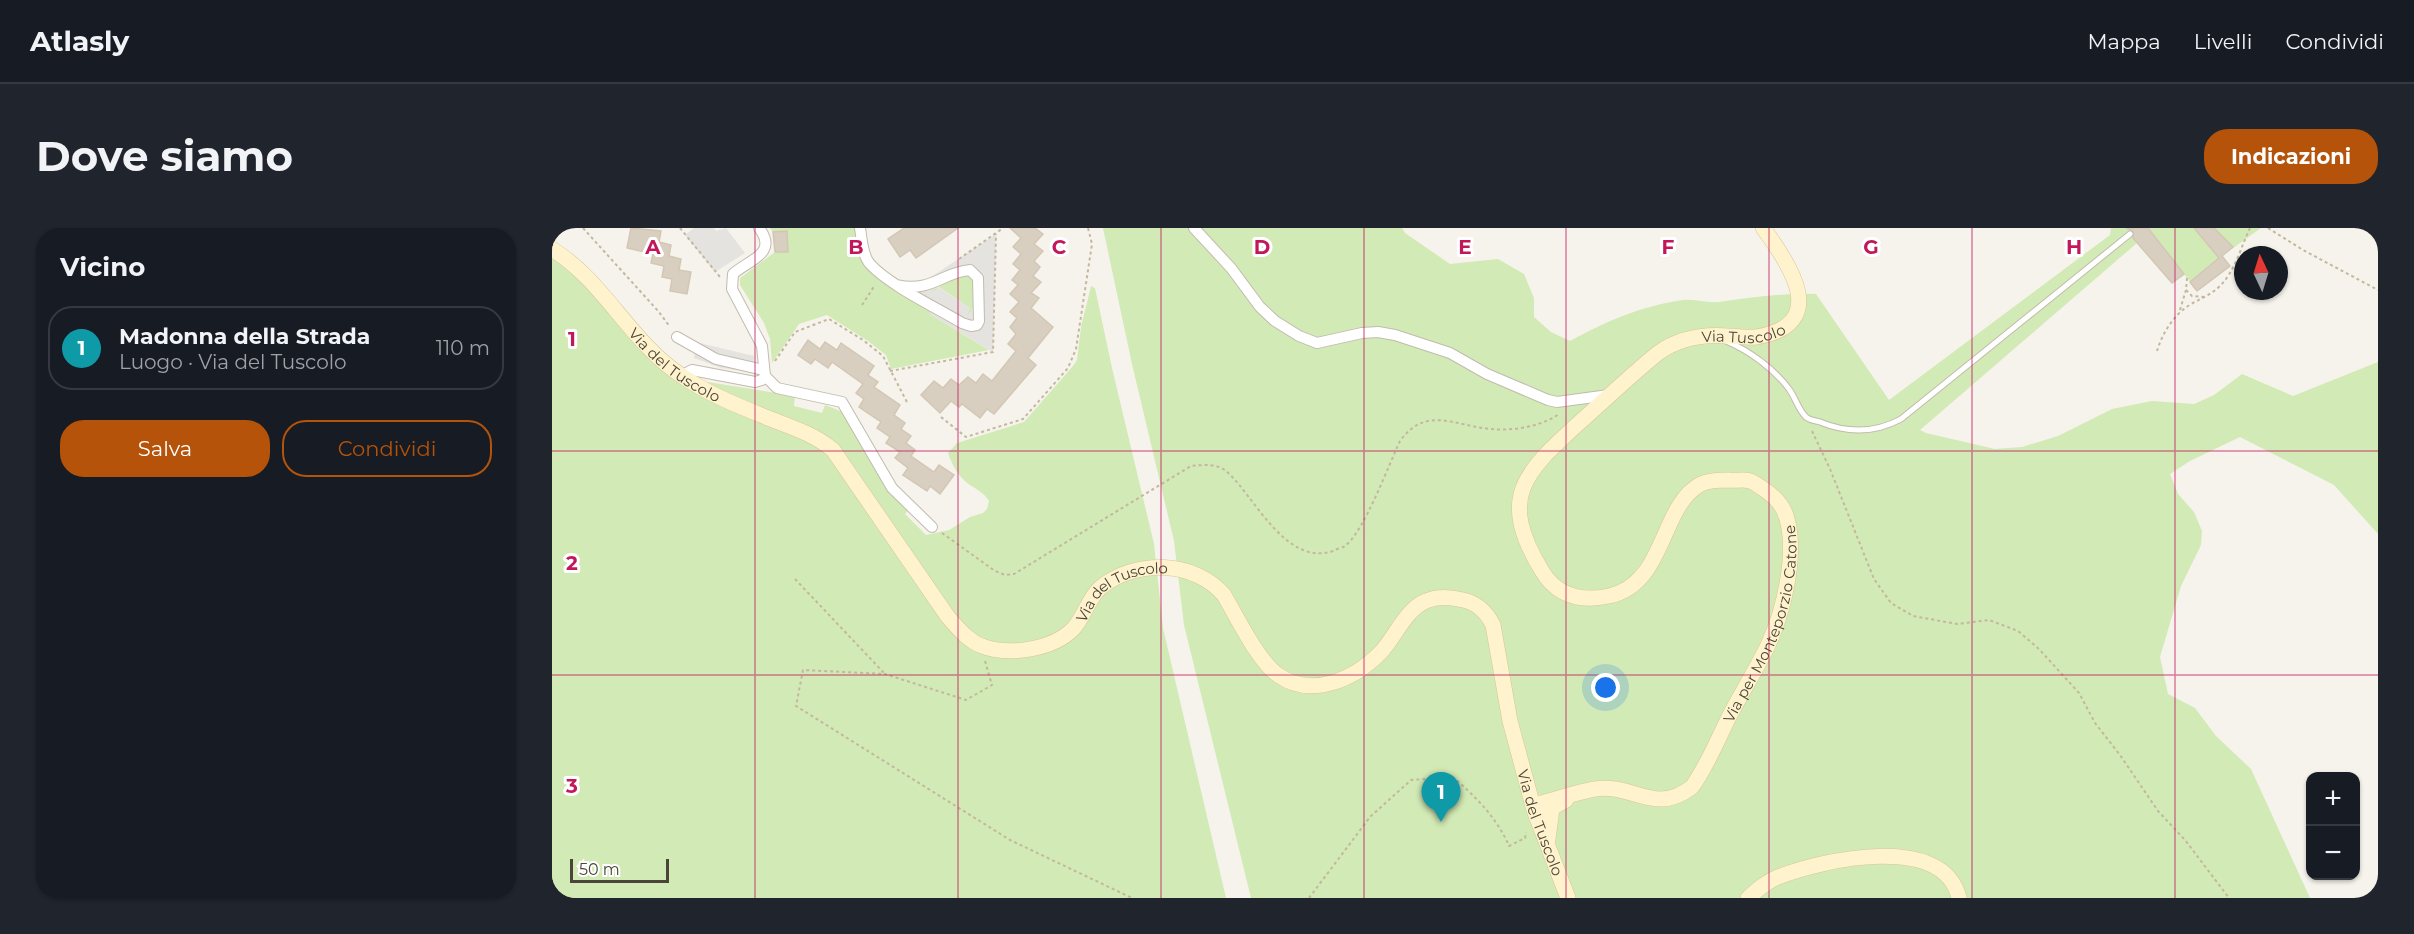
<!DOCTYPE html>
<html lang="it">
<head>
<meta charset="utf-8">
<style>
  :root { --surface:#171b24; --page:#20242c; --text:#f1f3f6; --muted:#9ea1a6; --line:#363941; --accent:#b45309 }
  body { margin:0; font-family:Montserrat,sans-serif; background:var(--page); color:var(--text) }
  .controls { position:absolute; right:18px; bottom:18px; display:grid; overflow:hidden; border-radius:12px; box-shadow:0 2px 4px #0004 }
  .controls button { width:54px; height:54px; display:grid; place-items:center; padding:0; border:0; border-bottom:2px solid var(--line); background:var(--surface); color:var(--text); font:30px sans-serif }
  .compass { position:absolute; left:1682px; top:18px; width:54px; height:54px; border-radius:50%; background:var(--surface); box-shadow:0 2px 4px #0004; rotate:356deg }
  .scale { position:absolute; left:18px; bottom:15px; width:99px; box-sizing:border-box; padding-left:6px; border:3px solid #4b4439; border-top:0; font-size:16px; line-height:21px; white-space:nowrap; color:#4b4439; -webkit-text-stroke:4px #fff; paint-order:stroke }
  .you { position:absolute; left:1054px; top:460px; width:21px; height:21px; margin:-15px; border:4px solid #fff; border-radius:50%; background:#1a73e8; box-shadow:0 0 0 9px #1a73e833 }
  .badge { display:grid; place-items:center; width:39px; height:39px; border-radius:50%; background:var(--accent); color:#fff; font-size:20px; font-weight:700 }
  .pin { position:absolute; translate:-50% -50px; filter:drop-shadow(0 2px 3px #0008) }
  .pin::after { content:''; position:absolute; top:32px; width:21px; height:18px; background:inherit; clip-path:polygon(0 0,100% 0,50% 100%) }
  .list { margin:0; padding:0; list-style:none }
  h2 { display:flex; justify-content:space-between; align-items:center; height:78px; margin:0; padding:0 24px; font-size:26px }
  h2 small { font-size:20px; font-weight:400; color:var(--muted) }
  .list li { display:grid; grid-template-columns:39px 1fr auto; gap:18px; align-items:center; box-sizing:border-box; height:84px; margin:0 12px 12px; padding:0 12px; border:2px solid var(--line); border-radius:24px }
  .list b { display:block; font-size:22px; white-space:nowrap }
  .list p { margin:0; font-size:20px; white-space:nowrap; color:var(--muted) }
  .list em { font-size:20px; font-style:normal; color:var(--muted) }
  .actions { display:flex; gap:12px; padding:18px 24px }
  .actions a { flex:1; padding:14px 0; border:2px solid var(--accent); border-radius:24px; text-align:center; font-size:21px; color:var(--accent) }
  .actions .main { background:var(--accent); color:#fff }
  .map { position:relative; flex:none; width:1826px; height:670px; overflow:hidden; border-radius:24px }
  header { display:flex; align-items:center; gap:36px; box-sizing:border-box; height:84px; padding:0 30px; background:var(--surface); border-bottom:2px solid var(--line) }
  header strong { font-size:28px }
  nav { display:flex; gap:33px; margin-inline-start:auto; font-size:21px }
  .intro { display:flex; align-items:center; justify-content:space-between; box-sizing:border-box; height:144px; padding:0 36px }
  h1 { margin:0; font-size:42px }
  .button { padding:15px 27px; border-radius:24px; background:var(--accent); color:#fff; font-size:21px; font-weight:700 }
  main { display:flex; gap:36px; padding:0 36px }
  aside { flex:1; background:var(--surface); border-radius:24px; box-shadow:0 2px 4px #0004 }
  .map>svg:first-child { display:block }
  .green { fill:#d2eab5 }
  .parking { fill:#e5e3e0; fill-rule:evenodd }
  .building { fill:#d8cfc1; stroke:#d3c7b4; stroke-width:1.5 }
  .lines { fill:none; stroke-linecap:round; stroke-linejoin:round }
  .lane-casing { stroke:#c2bbae; stroke-width:7 }
  .street-casing { stroke:#c2bbae; stroke-width:12 }
  .secondary-casing { stroke:#d6c79b; stroke-width:16 }
  .path { stroke:#c4b79f; stroke-width:2; stroke-dasharray:3 3; stroke-linecap:butt }
  .lane { stroke:#fff; stroke-width:5 }
  .street { stroke:#fff; stroke-width:10 }
  .secondary { stroke:#fff3cd; stroke-width:15 }
  .grid { fill:none; stroke:#c2185b; stroke-width:1.5; stroke-opacity:0.55 }
  .labels { text-anchor:middle; dominant-baseline:central; stroke-width:6; stroke-linejoin:round; paint-order:stroke }
  .street-label { font-size:15px; fill:#4b4439; stroke:#fff }
  .grid-label { font-size:20px; text-anchor:middle; font-weight:bold; fill:#c2185b; stroke:#fff; stroke-width:6; stroke-linejoin:round; paint-order:stroke }
</style>
</head>
<body>
<header>
<strong>Atlasly</strong>
<nav><a>Mappa</a><a>Livelli</a><a>Condividi</a></nav>
</header>
<div class="intro"><h1>Dove siamo</h1><a class="button">Indicazioni</a></div>
<main>
<aside>
<h2>Vicino<small></small></h2>
<ul class="list">
<li><span class="badge" style="background:#0f9aa8">1</span><div><b>Madonna della Strada</b><p>Luogo · Via del Tuscolo</p></div><em>110 m</em></li>
</ul>
<div class="actions"><a class="main">Salva</a><a>Condividi</a></div>
</aside>
<div class="map">
<svg width="1826" height="670" viewBox="0 0 1826 670">
  <rect width="100%" height="100%" fill="#f6f3ec"/>
  <!-- green -->
  <g class="green">
    <polygon points="218,0 305,0 314,38 350,67 376,79 379,87 437,122 339,141 334,127 316,113 275,87 247,96 220,135 218,111 212,95 188,57 188,50 223,24 236,23 235,3 221,4"/>
    <path d="M551,0H850L853,5L898,36L946,31L972,46L982,70V89L999,104L1018,113C1055,93 1089,78 1131,72C1143,71 1155,75 1167,74C1200,69 1231,65 1264,66L1337,172L1558,7L1559,0H1709L1670,28L1678,38L1645,63L1632,46L1620,55L1585,15L1368,202L1374,205L1443,221L1470,219L1506,208L1560,181L1600,173L1642,176L1662,167L1690,146L1741,168L1826,134V306L1782,257L1688,209L1638,233L1618,246L1626,266L1642,284L1650,303L1649,317L1629,358L1608,429L1616,466L1643,480L1664,508L1699,541L1758,670H699L632,397L622,313L580,136Z"/>
    <path d="M0,25L19,37L98,133L124,154H156L243,168L242,178L270,185L273,177L296,186L310,219L358,280L353,286L374,307L397,302L418,289L431,285L435,281L437,273C432,265 426,262 418,257C407,250 400,237 396,225L405,215L472,194L521,138L525,132L529,99L539,58L543,60L560,140L602,316L611,400L674,670H0Z"/>
    <path d="M413,46H417C424,55 424,77 418,87H414L418,80L387,59L381,65L380,62Z"/>
  </g>
  <!-- parking -->
  <g class="parking">
    <polygon points="142,0 162,0 164,3 174,0 193,25 163,44 133,7"/>
    <path d="M444,6L441,124L379,87L376,79L350,67L356,59H364ZM413,46L420,48L421,52V82L415,87L418,80L386,59L382,65L380,62Z"/>
    <polygon points="144,114 202,128 201,144 169,140 142,130"/>
  </g>
  <!-- building -->
  <g class="building">
    <polygon points="79,0 109,3 107,14 119,17 117,28 129,31 127,42 139,44 135,66 118,63 120,51 110,49 112,38 99,35 101,26 75,20"/>
    <polygon points="352,0 406,0 364,30 358,22 348,29 336,11"/>
    <polygon points="458,0 483,0 491,6 482,16 491,23 482,33 488,39 481,48 489,54 479,65 487,70 479,80 501,99 476,130 484,137 442,186 435,181 428,190 410,176 407,179 399,173 388,185 369,167 382,153 391,160 399,151 407,157 416,149 424,155 431,146 440,153 464,123 456,116 464,106 458,99 465,90 458,84 467,74 458,66 466,57 460,52 468,42 461,36 469,26 461,19 469,10"/>
    <polygon points="1574,0 1596,0 1632,46 1620,55 1581,10 1581,3"/>
    <polygon points="1642,0 1662,0 1681,19 1670,28 1678,38 1645,63 1638,54 1667,30"/>
    <polygon points="235,3 236,24 223,24 221,4"/>
    <polygon points="256,112 268,121 273,114 285,122 289,115 322,138 316,147 326,154 322,159 348,177 342,187 353,195 349,201 359,208 354,215 363,222 359,228 382,244 387,237 402,247 388,266 378,258 375,263 351,247 356,240 343,230 348,224 334,215 338,209 325,200 329,194 307,179 312,171 304,165 311,156 280,134 276,140 263,131 259,136 246,127"/>
  </g>
  <g class="lines">
    <defs>
      <path id="lane" d="M1174,113C1198,123 1222,141 1237,161C1243,169 1247,183 1254,189C1257,192 1264,193 1268,194C1295,205 1323,205 1349,191L1578,6"/>
      <g id="street">
        <path d="M308,0C310,11 310,27 318,36C337,57 385,80 410,95L419,98L425,97L427,93L426,50L418,42C391,44 379,65 345,57"/>
        <polyline points="642,0 679,40 708,79 723,93 747,108 765,115 810,105 826,104 843,107 898,125 935,146 996,172 1005,174 1057,167"/>
        <polyline points="125,109 164,131 211,142"/>
        <path d="M129,148L140,142L203,154L210,152L213,148L210,118L180,61L181,46C196,32 227,26 207,0"/>
        <polyline points="213,148 225,160 290,174 340,260 380,299"/>
      </g>
      <g id="secondary">
        <path id="s1" d="M0,21C52,53 78,114 130,148C156,166 187,178 216,190C239,199 262,206 281,222L396,389C406,400 416,413 430,418C456,428 500,422 521,401C532,389 536,371 548,360C583,331 642,332 672,367C685,389 706,433 726,447C760,471 803,451 829,424C843,409 854,381 874,373C885,368 899,369 911,372C925,375 935,385 941,397L958,493L982,582L1016,670"/>
        <path id="s2" d="M985,590L989,575C1006,571 1025,564 1043,561C1082,555 1102,588 1140,559C1155,538 1165,513 1176,491C1189,465 1205,441 1217,415C1232,382 1245,326 1235,291C1232,278 1221,267 1210,260C1207,258 1202,254 1198,253C1192,251 1183,253 1176,252C1168,252 1155,253 1149,256C1108,277 1114,356 1057,368C1029,374 1005,368 990,343C945,269 972,245 1028,194C1054,171 1079,147 1106,125C1127,110 1151,106 1176,108C1185,108 1195,110 1204,109C1279,97 1238,36 1211,0"/>
        <polyline points="996,611 1000,580 1014,572"/>
        <path d="M1196,670C1205,662 1214,654 1226,649C1269,632 1392,604 1407,670"/>
      </g>
    </defs>
    <!-- lane casing -->
    <use href="#lane" class="lane-casing"/>
    <!-- street casing -->
    <use href="#street" class="street-casing"/>
    <!-- secondary casing -->
    <use href="#secondary" class="secondary-casing"/>
    <!-- path -->
    <g class="path">
      <polyline points="31,0 107,84 118,99"/>
      <polyline points="128,0 168,49"/>
      <polyline points="1716,0 1751,22 1826,62"/>
      <polyline points="407,31 451,0"/>
      <polyline points="1635,50 1634,62 1640,68 1652,69"/>
      <polyline points="310,77 323,57"/>
      <polyline points="1628,82 1634,62"/>
      <path d="M1605,123C1610,106 1621,88 1636,78C1647,71 1659,67 1668,58C1683,43 1689,19 1698,0"/>
      <polyline points="223,133 243,104 277,91 311,112 331,128 356,176"/>
      <polyline points="338,143 441,124 444,6"/>
      <polyline points="389,189 414,209 471,191 516,140 524,121 540,16 536,0"/>
      <polyline points="1260,203 1278,241 1322,351 1339,375 1361,388 1405,396 1437,392 1466,403 1487,421 1527,465 1543,495 1568,527 1606,583 1633,612 1677,670"/>
      <path d="M390,305L443,343L453,347L462,346L639,238C651,237 664,235 674,243C703,268 733,339 781,323C784,321 790,320 793,318C812,304 837,236 848,213C874,177 903,198 939,201C961,203 988,199 1007,186"/>
      <polyline points="243,351 332,445"/>
      <polyline points="433,433 440,457 414,472 333,446 251,442 244,478 458,612 580,670"/>
      <polyline points="883,550 887,589"/>
      <path d="M757,670L818,589L859,552L901,549C924,569 945,590 957,618L973,610L974,604"/>
    </g>
    <!-- lane -->
    <use href="#lane" class="lane"/>
    <!-- street -->
    <use href="#street" class="street"/>
    <!-- secondary -->
    <use href="#secondary" class="secondary"/>
  </g>
  <!-- grid -->
  <path class="grid" d="M203,0V670M406,0V670M609,0V670M812,0V670M1014,0V670M1217,0V670M1420,0V670M1623,0V670M0,223H1826M0,447H1826"/>
  <g class="labels">
    <!-- street labels -->
    <g class="street-label">
      <text stroke="none"><textPath href="#s2" startOffset="1164">Via Tuscolo</textPath></text>
      <text stroke="none"><textPath href="#s1" startOffset="170">Via del Tuscolo</textPath></text>
      <text stroke="none"><textPath href="#s1" startOffset="762">Via del Tuscolo</textPath></text>
      <text stroke="none"><textPath href="#s2" startOffset="352">Via per Monteporzio Catone</textPath></text>
      <text stroke="none"><textPath href="#s1" startOffset="1444">Via del Tuscolo</textPath></text>
    </g>
  </g>
  <g class="grid-label">
    <text x="101" y="26">A</text>
    <text x="304" y="26">B</text>
    <text x="507" y="26">C</text>
    <text x="710" y="26">D</text>
    <text x="913" y="26">E</text>
    <text x="1116" y="26">F</text>
    <text x="1319" y="26">G</text>
    <text x="1522" y="26">H</text>
    <text x="20" y="118">1</text>
    <text x="20" y="342">2</text>
    <text x="20" y="565">3</text>
  </g>
</svg>
<div class="controls">
<button>+</button>
<button>−</button>
</div>
<svg class="compass" viewBox="-18 -18 36 36"><path d="M0-13l5 13h-10z" fill="#e53935"/><path d="M0 13l5-13h-10z" fill="#9ea1a6"/></svg>
<div class="scale">50 m</div>
<div class="you"></div>
<div class="pin badge" style="left:889px;top:594px;background:#0f9aa8">1</div>
</div>
</main>
</body>
</html>
